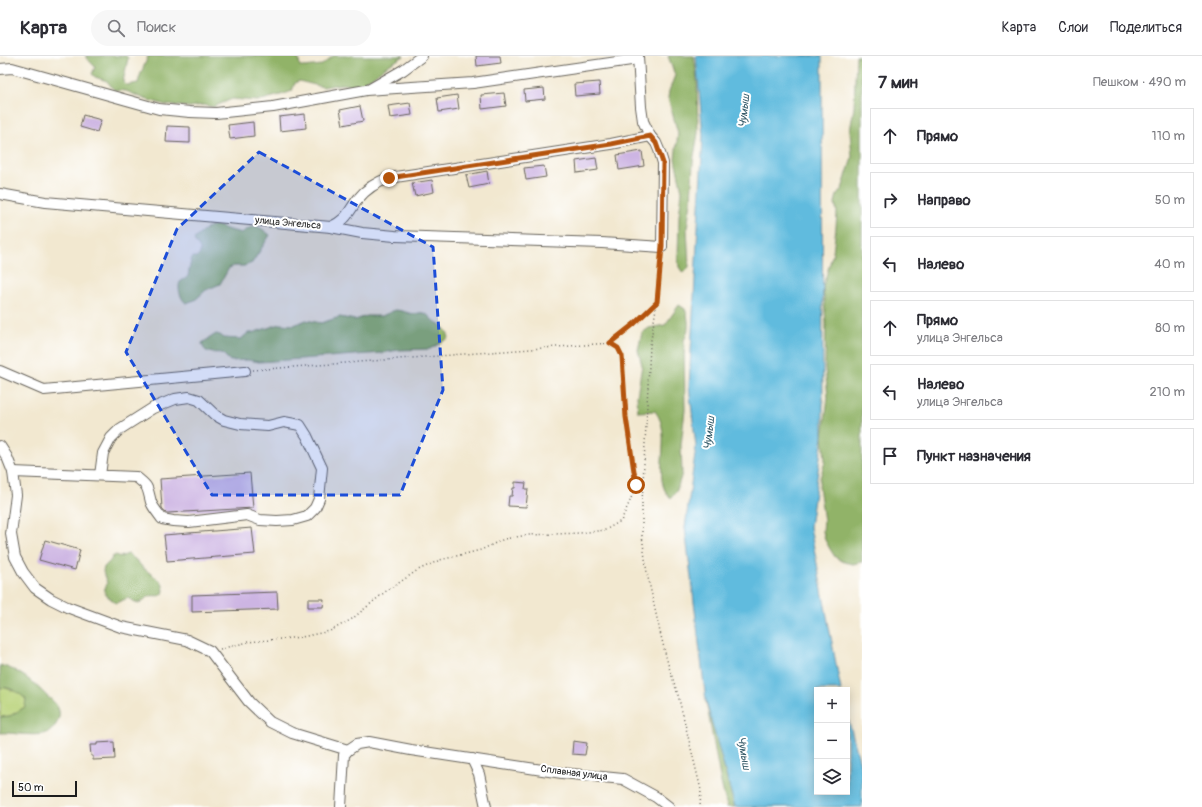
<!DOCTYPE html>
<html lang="ru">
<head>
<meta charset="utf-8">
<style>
  :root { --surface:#fff; --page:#f7f7f7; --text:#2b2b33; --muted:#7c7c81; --line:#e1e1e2 }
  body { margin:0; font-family:Pangolin,sans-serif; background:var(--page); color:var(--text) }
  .controls { position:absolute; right:12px; bottom:12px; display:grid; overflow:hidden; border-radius:0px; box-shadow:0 2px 10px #0003 }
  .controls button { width:36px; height:36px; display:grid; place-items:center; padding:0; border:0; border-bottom:1px solid var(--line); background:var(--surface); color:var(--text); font:20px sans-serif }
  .scale { position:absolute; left:12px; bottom:10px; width:65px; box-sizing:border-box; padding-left:4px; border:2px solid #1c1c1c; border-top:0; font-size:11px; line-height:14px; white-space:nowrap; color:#1c1c1c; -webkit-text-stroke:3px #fff; paint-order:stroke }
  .stop { position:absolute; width:12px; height:12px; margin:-9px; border:3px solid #b45309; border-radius:50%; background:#fff }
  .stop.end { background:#b45309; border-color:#fff; box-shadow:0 1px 4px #0008 }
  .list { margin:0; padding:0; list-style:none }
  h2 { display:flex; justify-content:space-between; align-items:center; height:52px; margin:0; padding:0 16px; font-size:17px }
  h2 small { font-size:13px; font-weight:400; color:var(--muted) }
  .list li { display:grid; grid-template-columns:26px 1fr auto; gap:12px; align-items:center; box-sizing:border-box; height:56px; margin:0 8px 8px; padding:0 8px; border:1px solid var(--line); border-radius:0px }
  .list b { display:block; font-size:15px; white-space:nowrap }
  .list p { margin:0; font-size:13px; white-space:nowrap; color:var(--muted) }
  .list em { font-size:13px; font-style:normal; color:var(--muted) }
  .icon { flex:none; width:22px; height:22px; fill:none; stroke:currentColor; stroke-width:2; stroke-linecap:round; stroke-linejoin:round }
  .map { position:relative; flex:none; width:862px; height:751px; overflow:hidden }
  header { display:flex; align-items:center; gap:24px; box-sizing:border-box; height:56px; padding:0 20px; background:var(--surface); border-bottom:1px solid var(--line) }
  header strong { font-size:19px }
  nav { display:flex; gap:22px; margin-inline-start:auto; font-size:14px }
  .search { width:280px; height:36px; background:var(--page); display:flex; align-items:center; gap:10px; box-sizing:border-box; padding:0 14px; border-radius:22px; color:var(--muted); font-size:15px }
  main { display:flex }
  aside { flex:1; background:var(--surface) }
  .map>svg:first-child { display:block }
  .green { fill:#b7d176; stroke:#6a7649 }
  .forest { fill:#91b367; stroke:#566842 }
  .water { fill:#60bbde; stroke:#3e6c7d }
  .building { fill:#cdb5e3 }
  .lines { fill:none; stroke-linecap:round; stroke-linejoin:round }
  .minor-casing { stroke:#67635b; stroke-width:12 }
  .path { stroke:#67635b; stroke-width:1.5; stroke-dasharray:1 3; stroke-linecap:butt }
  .minor { stroke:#fff; stroke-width:10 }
  .route { stroke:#b45309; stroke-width:5 }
  .marked { fill:#1d4ed8; fill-opacity:0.2; stroke:#1d4ed8; stroke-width:3; stroke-dasharray:8 5; stroke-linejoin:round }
  .labels { text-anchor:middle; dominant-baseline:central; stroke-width:4; stroke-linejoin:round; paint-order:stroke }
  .street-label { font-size:10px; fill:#1c1c1c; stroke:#fff }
  .water-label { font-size:11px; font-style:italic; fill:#375c6a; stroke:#fff }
</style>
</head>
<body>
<header>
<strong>Карта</strong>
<div class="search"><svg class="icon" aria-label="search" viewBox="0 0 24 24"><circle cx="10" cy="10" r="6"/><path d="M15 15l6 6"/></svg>Поиск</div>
<nav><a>Карта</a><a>Слои</a><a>Поделиться</a></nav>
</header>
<main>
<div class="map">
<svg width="862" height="751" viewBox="0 0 862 751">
  <rect width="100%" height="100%" fill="#fff"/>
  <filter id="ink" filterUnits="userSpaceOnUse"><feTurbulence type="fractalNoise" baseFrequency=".025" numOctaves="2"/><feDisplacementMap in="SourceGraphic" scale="8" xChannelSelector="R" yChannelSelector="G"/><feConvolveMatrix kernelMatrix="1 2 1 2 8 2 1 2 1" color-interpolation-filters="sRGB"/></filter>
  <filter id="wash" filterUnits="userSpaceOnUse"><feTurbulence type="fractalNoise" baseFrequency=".012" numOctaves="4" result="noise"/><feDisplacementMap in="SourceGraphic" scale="16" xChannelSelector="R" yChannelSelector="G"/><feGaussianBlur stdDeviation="0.9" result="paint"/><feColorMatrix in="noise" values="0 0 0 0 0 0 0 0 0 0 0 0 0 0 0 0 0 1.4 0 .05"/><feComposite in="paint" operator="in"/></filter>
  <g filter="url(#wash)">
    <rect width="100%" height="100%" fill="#f2e8d0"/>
    <!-- green -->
    <polygon class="green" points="3,631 19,637 26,643 25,651 10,660 0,661 0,632"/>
    <!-- forest -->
    <g class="forest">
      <path d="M85,0H126L128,2L123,26L126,29L138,27C140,17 145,9 148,0H298L300,10L304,11L322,9L333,0H404L384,12L374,20L359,29L355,30L342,28L323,31L299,25L295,27L292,35L284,38L258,45L232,43L213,51L203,49L190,51L166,49L145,43L126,35L114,34L107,25L95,21L92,18L95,11Z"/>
      <polygon points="668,0 694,0 697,24 698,77 693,106 691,146 687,172 689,211 683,217 679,211 678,203 679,160 682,135 675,103 678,77 668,42 669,35 675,19"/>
      <polygon points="856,0 862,0 862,506 853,508 844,506 835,501 830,493 825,484 823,475 824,465 819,430 820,422 825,405 823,380 828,341 825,312 826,267 823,230 833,197 836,171 837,156 835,147 837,139 842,133 852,102 850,75 854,51"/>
      <path d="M216,169L229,174L242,177C255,167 257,169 270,179L252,207L244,210H234L229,212L220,228L206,234L195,244L186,247C181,244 177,232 180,226C182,224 186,223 188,220L191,204L193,201H197L200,198V193L195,186L194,183L207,172Z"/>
      <path d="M679,249L685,253C689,263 690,274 684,284L685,354L681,389L682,417L677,434L671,442C649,424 675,380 655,355L638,356L637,340L642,309L638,294L642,277L649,272L665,269Z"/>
      <path d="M395,254C403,254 409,258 414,258C417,258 420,256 423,257C429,258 431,264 435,266C442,270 448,274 449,282L430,293L398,294L382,297L259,306L248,304L230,305L222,297C213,296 204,299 202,287L216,278L220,279L224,282L241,283L248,277H252L280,268L294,269L306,264L321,267L340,261L355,264L367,260H382Z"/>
      <path d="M128,498L136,504L143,512L162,526L164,534L163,538C159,541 156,539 151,540C139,544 144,552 128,542L116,547L106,539L104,535L107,527C105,521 100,514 106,509C109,506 111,505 112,501L116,499L120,501Z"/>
      <path d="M0,609C20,614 34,627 48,641C52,644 58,649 59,655C61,662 55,672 49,676C39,682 12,676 0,677V661L10,660L25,651L26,643C19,637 10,630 0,632Z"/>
      <polygon points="706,645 735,751 727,751 721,727"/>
    </g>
    <!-- water -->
    <polygon class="water" points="696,0 822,0 823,380 810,471 841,634 817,634 817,736 847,736 847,658 862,715 862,751 735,751 706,645 685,472 696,391 689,330 703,80"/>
    <g id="blocks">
      <!-- building -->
      <g class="building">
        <polygon points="476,0 500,0 501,7 477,10"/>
        <polygon points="599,26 600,38 575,40 574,28"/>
        <polygon points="544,32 545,43 525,45 524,34"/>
        <polygon points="504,37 506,50 482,53 481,39"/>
        <polygon points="457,39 459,53 439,56 437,42"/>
        <polygon points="410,47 412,59 390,62 388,50"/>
        <polygon points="360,50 363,65 343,69 340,54"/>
        <polygon points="305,58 306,72 280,75 279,61"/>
        <polygon points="83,59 101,64 97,76 80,71"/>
        <polygon points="253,66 254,80 230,83 228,69"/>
        <polygon points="167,70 190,71 190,87 166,86"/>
        <polygon points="642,95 644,110 619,114 617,99"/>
        <polygon points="596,102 598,114 577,117 576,105"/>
        <polygon points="544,110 546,121 526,124 524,112"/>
        <polygon points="487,115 489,128 469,132 466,119"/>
        <polygon points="432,124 434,136 415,140 412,127"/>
        <polygon points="250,417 253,452 168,457 166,457 162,452 160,423"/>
        <polygon points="515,426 526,427 525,433 528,433 526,451 508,450 509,440 512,440 513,432 515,432"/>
        <polygon points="252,472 255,498 167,505 164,479"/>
        <polygon points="45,484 80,494 75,514 39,504"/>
        <polygon points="277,536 278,553 192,556 192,539"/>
        <polygon points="308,543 324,543 323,551 308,551"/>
        <polygon points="573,685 587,687 585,699 572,698"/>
        <polygon points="114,686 115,703 93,704 93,700 91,700 90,689 97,689 97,687"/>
      </g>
    </g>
  </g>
  <g filter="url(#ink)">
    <use href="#blocks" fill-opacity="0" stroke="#67635b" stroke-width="1"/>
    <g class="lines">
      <defs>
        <g id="minor">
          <polyline points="0,13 12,12 159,53 190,56 216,57 273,51 366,34 473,27 638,3"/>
          <polyline points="370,33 403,14 422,0"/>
          <path d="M0,138L45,146L331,171C348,163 348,156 358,143C366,133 377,126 389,122L611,88L650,80"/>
          <polyline points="331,171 362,177 395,180 602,187 662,191 663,107 659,94 656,87 650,80 643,65 641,51 638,0"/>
          <polyline points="0,315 44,334 245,315"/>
          <polyline points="0,390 7,401 13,416 16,439 11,478 15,501 23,516 35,532 51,543 67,551 121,571 187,584 210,595 249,646 270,666 292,677 348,694"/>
          <path d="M13,416L136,421C149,431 147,431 151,446C153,452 159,458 162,463L173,465L189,466L247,459L260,464L277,465L293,464L307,460L315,452L319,443L322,412L307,380L300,369L284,366L268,370L240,368L224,364L215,359L199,344L189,341L175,343L153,352L120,373L111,382L103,397L100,419"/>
          <polyline points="472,703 479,718 486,751"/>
          <polyline points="341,751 344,699 348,694 357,688 369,686 411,694 562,717 623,723 656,741 669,751"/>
        </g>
      </defs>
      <!-- minor casing -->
      <use href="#minor" class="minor-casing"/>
      <!-- path -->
      <g class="path">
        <polyline points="661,200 657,246 650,290 642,447 642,480 647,517 660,576 668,608 678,639 701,734 700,751"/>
        <polyline points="253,314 610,287 634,268 657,246"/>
        <polyline points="220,593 248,586 302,581 330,575 352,563 385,536 418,514 440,504 481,494 504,483 528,479 580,477 605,474 621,465 630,445 636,429 626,361 622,300 618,292 610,287"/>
      </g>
      <!-- minor -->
      <use href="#minor" class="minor"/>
    </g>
  </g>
  <g class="lines" filter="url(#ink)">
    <!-- route -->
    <polyline class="route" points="389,122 611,88 650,80 656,87 663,107 662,190 657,246 634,268 610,287 618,292 622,300 626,361 636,429"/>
  </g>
  <!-- marked area -->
  <path class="marked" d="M259,96L433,191L443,334L400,439H212L126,296L177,173Z"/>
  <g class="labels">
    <!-- street labels -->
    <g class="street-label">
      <text transform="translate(288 167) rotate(5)">улица Энгельса</text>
      <text transform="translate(574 717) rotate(7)">Сплавная улица</text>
    </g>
    <!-- water labels -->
    <g class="water-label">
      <text transform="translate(744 55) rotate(-84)">Чумыш</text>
      <text transform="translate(709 377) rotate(-84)">Чумыш</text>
      <text transform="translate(744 697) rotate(80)">Чумыш</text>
    </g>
  </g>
</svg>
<div class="controls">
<button>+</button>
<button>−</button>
<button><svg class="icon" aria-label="layers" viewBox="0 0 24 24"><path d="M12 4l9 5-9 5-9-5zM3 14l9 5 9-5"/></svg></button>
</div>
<div class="scale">50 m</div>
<div class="stop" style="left:636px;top:429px"></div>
<div class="stop end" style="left:389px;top:122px"></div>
</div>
<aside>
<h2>7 мин<small>Пешком · 490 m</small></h2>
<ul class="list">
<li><svg class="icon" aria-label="ahead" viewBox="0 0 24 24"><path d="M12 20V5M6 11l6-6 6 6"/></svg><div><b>Прямо</b></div><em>110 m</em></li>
<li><svg class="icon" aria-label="right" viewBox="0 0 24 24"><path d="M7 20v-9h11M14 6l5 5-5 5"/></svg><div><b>Направо</b></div><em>50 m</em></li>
<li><svg class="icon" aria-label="left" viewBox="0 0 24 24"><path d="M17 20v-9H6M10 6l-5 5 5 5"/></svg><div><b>Налево</b></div><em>40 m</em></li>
<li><svg class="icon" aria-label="ahead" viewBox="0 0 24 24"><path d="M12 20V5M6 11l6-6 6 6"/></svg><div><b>Прямо</b><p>улица Энгельса</p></div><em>80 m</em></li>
<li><svg class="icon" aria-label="left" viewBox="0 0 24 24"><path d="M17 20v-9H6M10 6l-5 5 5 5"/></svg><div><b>Налево</b><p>улица Энгельса</p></div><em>210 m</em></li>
<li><svg class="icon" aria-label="arrive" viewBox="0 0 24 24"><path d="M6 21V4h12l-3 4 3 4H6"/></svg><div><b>Пункт назначения</b></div></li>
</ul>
</aside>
</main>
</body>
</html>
